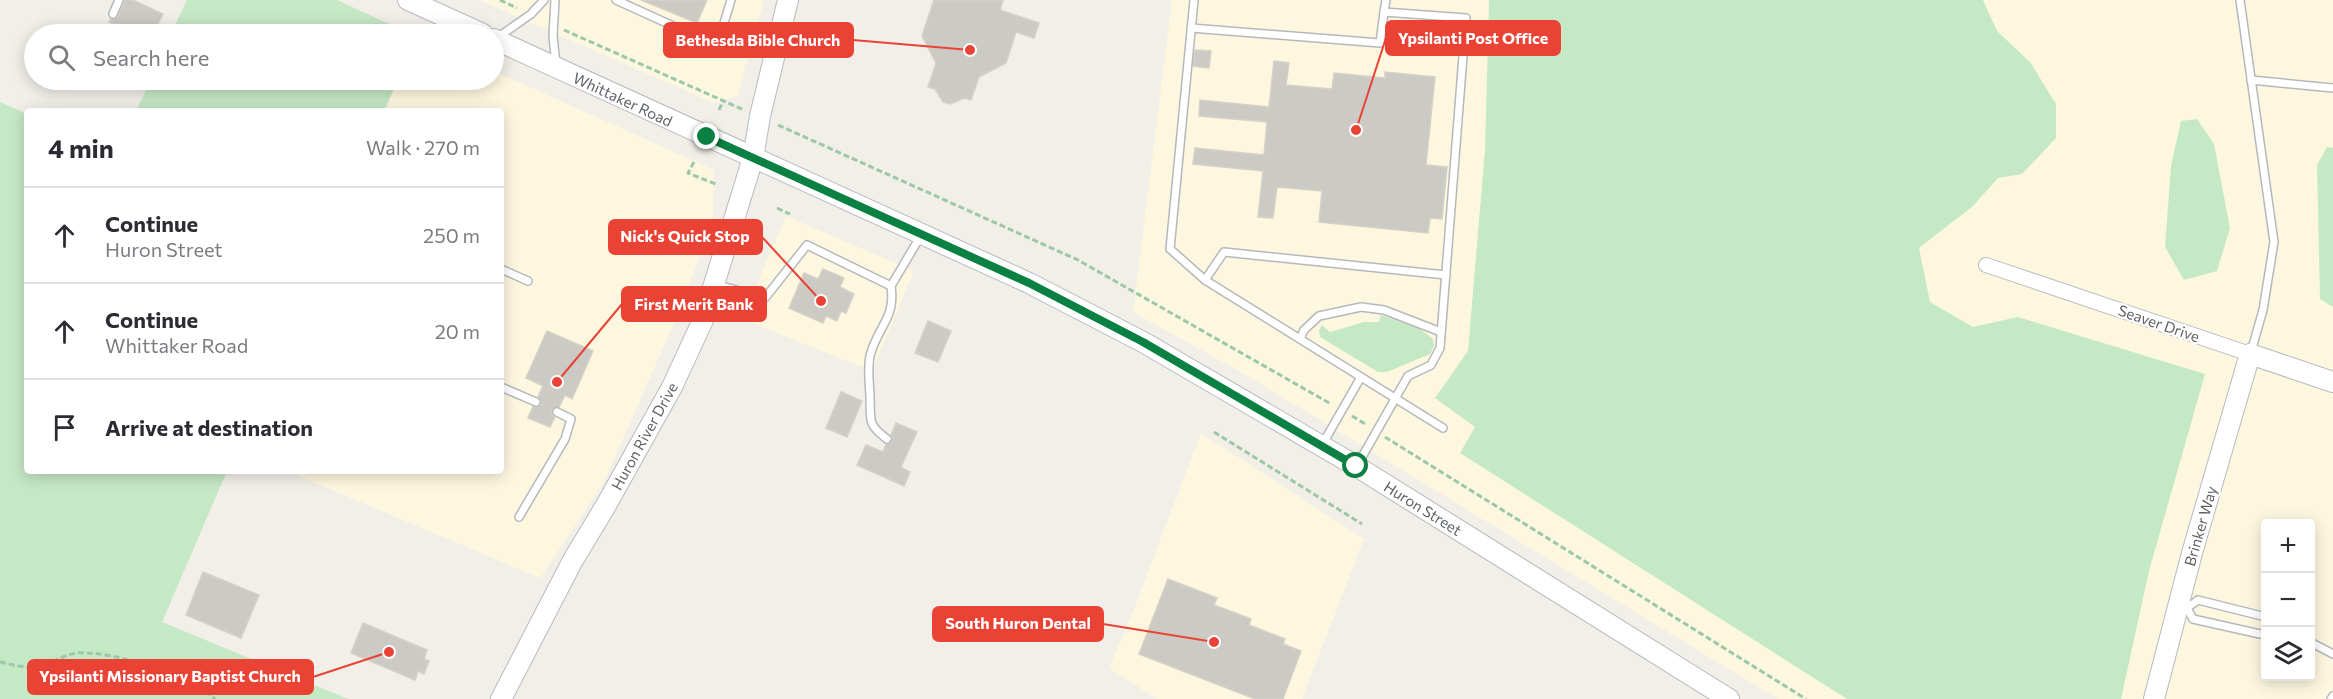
<!DOCTYPE html>
<html lang="en">
<head>
<meta charset="utf-8">
<style>
  :root { --surface:#fff; --page:#f2f2f3; --text:#2b2b33; --muted:#7c7c81; --line:#e1e1e2 }
  body { margin:0; font-family:Commissioner,sans-serif; background:var(--page); color:var(--text) }
  .controls { position:absolute; right:18px; bottom:18px; display:grid; overflow:hidden; border-radius:6px; box-shadow:0 3px 15px #0003 }
  .controls button { width:54px; height:54px; display:grid; place-items:center; padding:0; border:0; border-bottom:2px solid var(--line); background:var(--surface); color:var(--text); font:30px sans-serif }
  .stop { position:absolute; width:18px; height:18px; margin:-14px; border:4px solid #0b8043; border-radius:50%; background:#fff }
  .stop.end { background:#0b8043; border-color:#fff; box-shadow:0 2px 6px #0008 }
  .list { margin:0; padding:0; list-style:none }
  h2 { display:flex; justify-content:space-between; align-items:center; height:78px; margin:0; padding:0 24px; font-size:26px }
  h2 small { font-size:20px; font-weight:400; color:var(--muted) }
  .list li { display:grid; grid-template-columns:39px 1fr auto; gap:18px; align-items:center; box-sizing:border-box; height:96px; padding:0 24px; border-top:2px solid var(--line) }
  .list b { display:block; font-size:22px; white-space:nowrap }
  .list p { margin:0; font-size:20px; white-space:nowrap; color:var(--muted) }
  .list em { font-size:20px; font-style:normal; color:var(--muted) }
  .icon { flex:none; width:33px; height:33px; fill:none; stroke:currentColor; stroke-width:2; stroke-linecap:round; stroke-linejoin:round }
  .map { position:relative; flex:none; width:2333px; height:699px; overflow:hidden }
  .search { position:absolute; background:var(--surface); box-shadow:0 3px 15px #0003; left:24px; top:24px; width:480px; height:66px; display:flex; align-items:center; gap:15px; box-sizing:border-box; padding:0 21px; border-radius:33px; color:var(--muted); font-size:22px }
  .panel { position:absolute; background:var(--surface); box-shadow:0 3px 15px #0003; left:24px; top:108px; width:480px; height:366px; border-radius:6px }
  .map>svg:first-child { display:block }
  .commercial { fill:#fef7e0; fill-rule:evenodd }
  .green { fill:#c5e8c5 }
  .building { fill:#cccac5; stroke:#d6d1c6; stroke-width:1.5 }
  .lines { fill:none; stroke-linecap:round; stroke-linejoin:round }
  .lane-casing { stroke:#b5b8bc; stroke-width:10 }
  .street-casing { stroke:#b5b8bc; stroke-width:16 }
  .secondary-casing { stroke:#b6babf; stroke-width:22 }
  .path { stroke:#9cc7a9; stroke-width:3; stroke-dasharray:6 3; stroke-linecap:butt }
  .lane { stroke:#fff; stroke-width:7 }
  .street { stroke:#fff; stroke-width:14 }
  .secondary { stroke:#fff; stroke-width:20 }
  .route { stroke:#0b8043; stroke-width:8 }
  .labels { text-anchor:middle; dominant-baseline:central; stroke-width:4.5; stroke-linejoin:round; paint-order:stroke }
  .street-label { font-size:15px; fill:#5f6368; stroke:#fff }
  .leader { fill:none; stroke:#ea4335; stroke-width:2 }
  .callout-dot { fill:#ea4335; stroke:#fff; stroke-width:2 }
  .callout { fill:#ea4335; stroke:#ea4335; stroke-width:2 }
  .callout-label { font-size:16px; text-anchor:middle; font-weight:bold; fill:#fff }
</style>
</head>
<body>
<div class="map">
<svg width="2333" height="699" viewBox="0 0 2333 699">
  <rect width="100%" height="100%" fill="#f1efe8"/>
  <!-- commercial -->
  <g class="commercial">
    <polygon points="479,0 764,0 738,96 714,103"/>
    <path d="M1172,0H2333V699H1778L1246,375L1133,312ZM2266,524H2310V676H2266Z"/>
    <polygon points="494,71 714,170 713,217 683,303 604,482 540,578 287,471 501,471 501,111 384,111 398,80 494,80"/>
    <polygon points="786,216 914,271 872,371 742,319"/>
    <polygon points="1201,433 1364,539 1302,699 1157,699 1109,668 1132,614"/>
  </g>
  <!-- green -->
  <g class="green">
    <polygon points="187,0 337,0 411,34 171,34"/>
    <polygon points="1489,0 1983,0 1997,31 2030,62 2056,104 2056,138 2022,174 1998,178 1973,206 1919,248 1930,302 1973,327 2018,317 2205,374 2149,571 2121,699 1847,699 1460,453 1475,427 1435,398 1468,351 1485,150"/>
    <polygon points="151,80 398,80 384,111 136,111"/>
    <polygon points="0,102 27,114 27,471 227,471 162,622 348,699 0,699"/>
    <polygon points="2197,119 2214,144 2230,228 2217,271 2184,280 2165,247 2171,166 2181,121"/>
    <polygon points="2327,147 2333,148 2333,307 2320,299 2317,165"/>
    <polygon points="1381,315 1420,329 1433,339 1434,346 1430,354 1387,372 1378,372 1320,337 1319,330 1322,325 1330,332 1364,322 1379,322"/>
  </g>
  <!-- building -->
  <g class="building">
    <polygon points="125,0 133,0 163,14 153,34 118,34 122,27 109,22 111,19 118,17"/>
    <polygon points="641,0 707,0 697,23"/>
    <polygon points="934,0 1003,0 1000,10 1039,23 1034,38 1016,32 1006,63 979,77 971,100 965,98 950,104 943,102 935,89 928,87 936,63 922,36"/>
    <polygon points="1195,50 1211,51 1209,68 1193,66"/>
    <polygon points="1274,61 1289,63 1286,85 1332,89 1334,73 1385,78 1385,72 1435,77 1426,165 1447,167 1442,219 1430,218 1428,233 1319,222 1322,191 1277,187 1273,218 1258,217 1263,171 1193,164 1195,148 1264,155 1267,122 1199,116 1200,100 1269,107"/>
    <polygon points="823,269 844,278 840,287 854,294 846,313 841,311 837,321 826,316 823,323 789,308 804,273 818,279"/>
    <polygon points="928,321 951,331 938,362 915,353"/>
    <polygon points="547,331 593,351 572,399 565,395 559,407 552,409 551,413 555,417 550,427 528,418 533,407 541,405 541,401 538,397 543,386 526,378"/>
    <polygon points="841,392 862,401 847,437 826,428"/>
    <polygon points="896,423 917,432 901,467 910,472 904,486 857,465 866,445 883,452 886,444 892,442 891,435"/>
    <polygon points="203,572 259,595 241,638 186,615"/>
    <polygon points="1168,579 1217,598 1214,605 1251,619 1249,625 1285,639 1283,644 1301,651 1283,699 1255,699 1139,654"/>
    <polygon points="363,623 427,650 424,659 429,661 424,674 418,671 415,680 351,653"/>
  </g>
  <g class="lines">
    <defs>
      <g id="lane">
        <polyline points="555,0 553,36 556,65"/>
        <polyline points="616,0 717,46 731,0"/>
        <polyline points="1194,0 1170,249 1205,280"/>
        <polyline points="2240,0 2274,242 2263,310 2251,352"/>
        <polyline points="113,14 119,0"/>
        <polyline points="1191,28 1380,43 1384,12"/>
        <polyline points="497,38 531,14 544,0"/>
        <polyline points="2251,80 2333,88"/>
        <polyline points="501,269 528,281"/>
        <polyline points="715,284 765,298 807,245 891,286 920,237"/>
        <polyline points="1300,339 1304,330 1319,316 1361,307 1384,310 1441,332"/>
        <polyline points="501,387 536,402"/>
        <polyline points="1443,428 1205,280 1224,252 1446,275"/>
        <path d="M887,439C867,424 871,421 870,399C870,385 867,371 870,356C877,327 896,319 891,286"/>
        <polyline points="1322,445 1361,377"/>
        <polyline points="1358,464 1408,376 1431,365 1440,348 1466,18 1384,12 1386,0"/>
        <polyline points="519,517 565,439 571,419 557,412"/>
        <polyline points="2180,606 2187,608 2193,619 2260,634 2266,632"/>
        <polyline points="2187,608 2198,600 2266,617"/>
        <polyline points="2310,642 2333,654"/>
        <polyline points="2331,699 2333,696"/>
      </g>
      <polyline id="street" points="1986,265 2250,354"/>
      <g id="secondary">
        <polyline points="408,0 483,34"/>
        <polyline points="494,39 1029,283 1143,342 1356,466 1729,699"/>
        <polyline points="501,699 573,560 605,507 672,387 703,320 753,158 760,116 788,0"/>
        <polyline points="2154,699 2192,553 2250,354 2333,382"/>
      </g>
    </defs>
    <!-- lane casing -->
    <use href="#lane" class="lane-casing"/>
    <!-- street casing -->
    <use href="#street" class="street-casing"/>
    <!-- secondary casing -->
    <use href="#secondary" class="secondary-casing"/>
    <!-- path -->
    <g class="path">
      <polyline points="500,0 517,8"/>
      <polyline points="564,30 744,110"/>
      <polyline points="719,110 723,101"/>
      <polyline points="778,125 1078,260 1331,404"/>
      <polyline points="694,162 688,173 718,185"/>
      <polyline points="777,208 790,214"/>
      <polyline points="1352,416 1367,425"/>
      <polyline points="1214,432 1362,524"/>
      <polyline points="1385,437 1806,699"/>
      <path d="M0,662C11,664 26,669 37,667C50,664 63,655 76,653C110,650 191,675 215,699"/>
    </g>
    <!-- lane -->
    <use href="#lane" class="lane"/>
    <!-- street -->
    <use href="#street" class="street"/>
    <!-- secondary -->
    <use href="#secondary" class="secondary"/>
  </g>
  <g class="lines">
    <!-- route -->
    <polyline class="route" points="707,137 1029,283 1143,342 1356,466"/>
  </g>
  <g class="labels">
    <!-- street labels -->
    <g class="street-label">
      <text transform="translate(623 99) rotate(25)">Whittaker Road</text>
      <text transform="translate(2159 323) rotate(19)">Seaver Drive</text>
      <text transform="translate(644 436) rotate(-61)">Huron River Drive</text>
      <text transform="translate(1423 508) rotate(32)">Huron Street</text>
      <text transform="translate(2200 526) rotate(-74)">Brinker Way</text>
    </g>
  </g>
  <!-- callouts -->
  <path class="leader" d="M1356 130L1386 38M970 50L853 40M821 301L762 237M557 382L622 304M1214 642L1103 624M389 652L313 677"/>
  <g class="callout-dot">
    <circle cx="1356" cy="130" r="6"/>
    <circle cx="970" cy="50" r="6"/>
    <circle cx="821" cy="301" r="6"/>
    <circle cx="557" cy="382" r="6"/>
    <circle cx="1214" cy="642" r="6"/>
    <circle cx="389" cy="652" r="6"/>
  </g>
  <g class="callout">
    <rect x="1386" y="21" width="174" height="34" rx="6"/>
    <rect x="664" y="23" width="189" height="34" rx="6"/>
    <rect x="609" y="220" width="153" height="34" rx="6"/>
    <rect x="622" y="287" width="144" height="34" rx="6"/>
    <rect x="933" y="607" width="170" height="34" rx="6"/>
    <rect x="28" y="660" width="285" height="34" rx="6"/>
  </g>
  <g class="callout-label">
    <text x="1473" y="44">Ypsilanti Post Office</text>
    <text x="758" y="46">Bethesda Bible Church</text>
    <text x="685" y="242">Nick's Quick Stop</text>
    <text x="694" y="310">First Merit Bank</text>
    <text x="1018" y="629">South Huron Dental</text>
    <text x="170" y="682">Ypsilanti Missionary Baptist Church</text>
  </g>
</svg>
<div class="controls">
<button>+</button>
<button>−</button>
<button><svg class="icon" aria-label="layers" viewBox="0 0 24 24"><path d="M12 4l9 5-9 5-9-5zM3 14l9 5 9-5"/></svg></button>
</div>
<div class="stop" style="left:1356px;top:466px"></div>
<div class="stop end" style="left:707px;top:137px"></div>
<div class="search"><svg class="icon" aria-label="search" viewBox="0 0 24 24"><circle cx="10" cy="10" r="6"/><path d="M15 15l6 6"/></svg>Search here</div>
<section class="panel">
<h2>4 min<small>Walk · 270 m</small></h2>
<ul class="list">
<li><svg class="icon" aria-label="ahead" viewBox="0 0 24 24"><path d="M12 20V5M6 11l6-6 6 6"/></svg><div><b>Continue</b><p>Huron Street</p></div><em>250 m</em></li>
<li><svg class="icon" aria-label="ahead" viewBox="0 0 24 24"><path d="M12 20V5M6 11l6-6 6 6"/></svg><div><b>Continue</b><p>Whittaker Road</p></div><em>20 m</em></li>
<li><svg class="icon" aria-label="arrive" viewBox="0 0 24 24"><path d="M6 21V4h12l-3 4 3 4H6"/></svg><div><b>Arrive at destination</b></div></li>
</ul>
</section>
</div>
</body>
</html>
